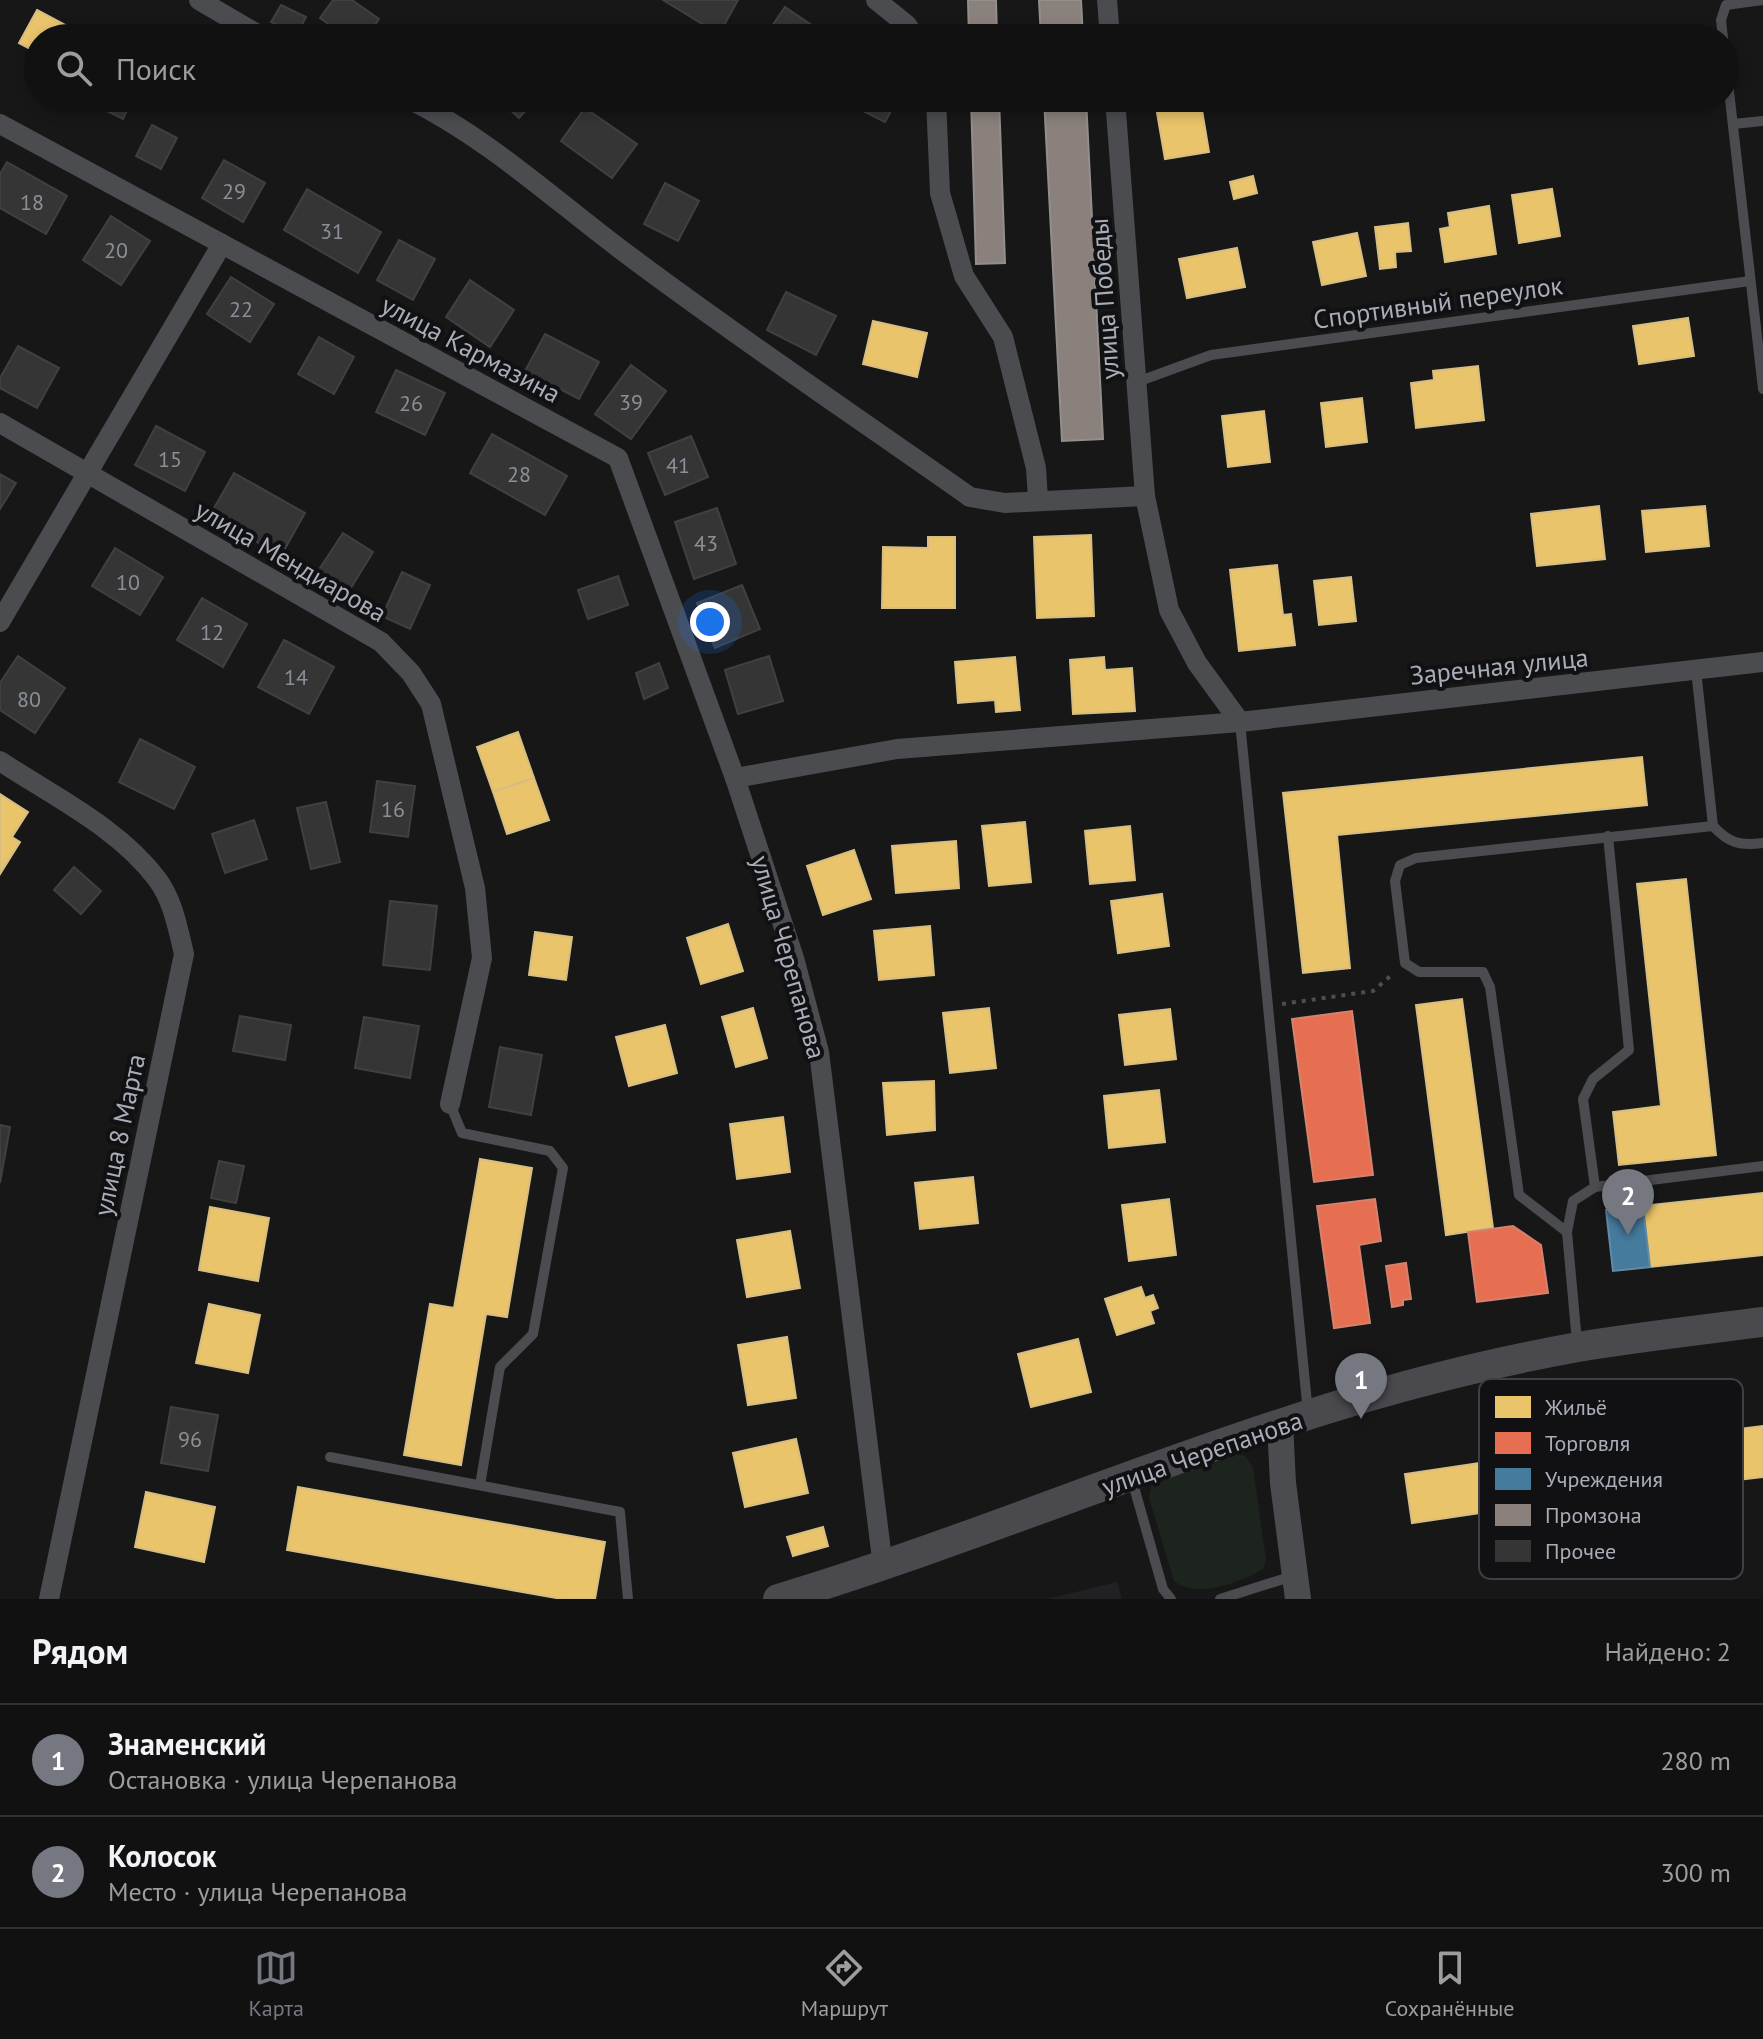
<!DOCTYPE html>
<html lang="ru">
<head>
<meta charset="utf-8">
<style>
  :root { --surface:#111; --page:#1a1a1a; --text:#f1f3f6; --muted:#9c9d9f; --line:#303131; --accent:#757880 }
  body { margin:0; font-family:"PT Sans",sans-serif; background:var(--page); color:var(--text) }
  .you { position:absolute; left:710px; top:622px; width:28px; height:28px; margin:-20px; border:6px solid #fff; border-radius:50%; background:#1a73e8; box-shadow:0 0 0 12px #1a73e833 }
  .badge { display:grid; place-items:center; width:52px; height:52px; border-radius:50%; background:var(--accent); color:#fff; font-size:26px; font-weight:700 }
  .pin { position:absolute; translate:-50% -66px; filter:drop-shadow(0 2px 4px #0008) }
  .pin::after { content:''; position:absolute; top:42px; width:28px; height:24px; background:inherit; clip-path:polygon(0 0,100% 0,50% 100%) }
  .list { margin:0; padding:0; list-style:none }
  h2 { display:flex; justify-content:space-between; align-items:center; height:104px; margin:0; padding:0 32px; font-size:34px }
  h2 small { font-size:26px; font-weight:400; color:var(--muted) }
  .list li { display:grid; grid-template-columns:52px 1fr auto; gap:24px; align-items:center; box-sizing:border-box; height:112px; padding:0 32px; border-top:2px solid var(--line) }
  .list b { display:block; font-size:30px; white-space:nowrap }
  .list p { margin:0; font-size:26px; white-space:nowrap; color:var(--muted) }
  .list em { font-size:26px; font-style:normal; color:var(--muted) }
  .icon { flex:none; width:44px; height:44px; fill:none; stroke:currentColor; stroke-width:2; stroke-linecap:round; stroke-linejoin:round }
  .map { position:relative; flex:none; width:1763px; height:1599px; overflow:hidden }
  .search { position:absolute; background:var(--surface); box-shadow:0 4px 12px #0003; left:24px; right:24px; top:24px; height:88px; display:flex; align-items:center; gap:20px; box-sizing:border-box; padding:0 28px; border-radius:44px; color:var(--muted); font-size:30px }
  .sheet { height:328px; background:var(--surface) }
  nav { display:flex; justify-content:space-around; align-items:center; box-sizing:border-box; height:112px; border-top:2px solid var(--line); background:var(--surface); font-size:22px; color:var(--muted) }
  nav a { display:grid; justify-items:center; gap:4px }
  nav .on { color:var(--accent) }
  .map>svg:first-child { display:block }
  .built { fill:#212123 }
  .green { fill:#1d241e }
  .homes { fill:#e9c46a; stroke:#d6bd81; stroke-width:2 }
  .shops { fill:#e76f51; stroke:#d48270; stroke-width:2 }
  .public { fill:#457b9d; stroke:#638aa5; stroke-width:2 }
  .industry { fill:#8a817c; stroke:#938e8e; stroke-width:2 }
  .building { fill:#353536; stroke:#3f4043; stroke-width:2 }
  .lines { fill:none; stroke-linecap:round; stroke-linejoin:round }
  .path { stroke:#4d4e52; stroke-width:4; stroke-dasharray:4 6; stroke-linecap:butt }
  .service { stroke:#4b4c50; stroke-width:10 }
  .minor { stroke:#4b4c50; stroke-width:20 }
  .tertiary { stroke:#4b4c50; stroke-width:26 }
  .secondary { stroke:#4a4a4e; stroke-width:30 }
  .labels { text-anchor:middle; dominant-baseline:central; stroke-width:8; stroke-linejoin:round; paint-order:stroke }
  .number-label { font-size:22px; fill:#8b8f98 }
  .street-label { font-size:26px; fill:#a8adb8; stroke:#111113 }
  .key { fill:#111113; stroke:#3e4045; stroke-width:2 }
  .key-label { font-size:22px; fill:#a8adb8 }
</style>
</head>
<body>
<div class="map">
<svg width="1763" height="1599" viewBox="0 0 1763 1599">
  <rect width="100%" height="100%" fill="#171717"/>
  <!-- built -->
  <polygon class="built" points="1117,1582 1122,1599 1047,1599"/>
  <!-- green -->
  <path class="green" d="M1233,1453L1245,1456L1253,1467L1266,1560L1263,1569C1239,1583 1197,1599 1174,1581L1149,1498L1152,1481Z"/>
  <!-- homes -->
  <g class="homes">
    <polygon points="37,10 80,33 77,38 38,38 38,53 19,43"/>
    <polygon points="1175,98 1200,98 1209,152 1165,159 1155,101"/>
    <polygon points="1253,176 1257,193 1234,199 1230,182"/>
    <polygon points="1552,189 1560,236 1519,243 1512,195"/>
    <polygon points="1489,206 1496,254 1445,262 1440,229 1450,227 1448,213"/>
    <polygon points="1408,223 1411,251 1395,252 1396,267 1380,269 1375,227"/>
    <polygon points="1357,233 1366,276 1322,285 1313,242"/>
    <polygon points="1237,248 1245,287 1187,298 1179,259"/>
    <polygon points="1688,318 1694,356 1639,364 1633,326"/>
    <polygon points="873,321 927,333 917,377 863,364"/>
    <polygon points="1478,366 1484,420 1416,428 1411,383 1434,380 1433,371"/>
    <polygon points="1362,398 1367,442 1326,447 1321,403"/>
    <polygon points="1264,411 1270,462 1228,467 1222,416"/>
    <polygon points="1599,506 1605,559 1537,566 1531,514"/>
    <polygon points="1705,506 1709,546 1646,552 1642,511"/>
    <polygon points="1091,535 1094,616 1037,618 1034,537"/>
    <polygon points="928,537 955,537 955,608 882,608 883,547 928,548"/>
    <polygon points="1277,565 1283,615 1291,614 1295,645 1239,651 1230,570"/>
    <polygon points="1351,577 1356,621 1319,625 1314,581"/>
    <polygon points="1015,657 1020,710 996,712 995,700 958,703 955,662"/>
    <polygon points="1104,657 1105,670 1132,668 1135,711 1073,714 1070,660"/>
    <polygon points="518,732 534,778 493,792 477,747"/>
    <polygon points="1642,757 1647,805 1337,835 1350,968 1303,973 1283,793"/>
    <polygon points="534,778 549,820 507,834 493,792"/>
    <polygon points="0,794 28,812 12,837 20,842 0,874"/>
    <polygon points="1025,822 1031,882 989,886 982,826"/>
    <polygon points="1130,826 1135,880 1090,884 1085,831"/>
    <polygon points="956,841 959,888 896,893 892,846"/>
    <polygon points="854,850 871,899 823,915 807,866"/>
    <polygon points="1686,879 1716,1155 1619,1165 1613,1112 1661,1106 1637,884"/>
    <polygon points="1162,894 1169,946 1118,953 1111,901"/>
    <polygon points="728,924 743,971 701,984 687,938"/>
    <polygon points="930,926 934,975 879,980 874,931"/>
    <polygon points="535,932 572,937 566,980 529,975"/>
    <polygon points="1462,999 1493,1228 1446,1235 1416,1005"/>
    <polygon points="753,1008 767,1058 736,1067 722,1017"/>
    <polygon points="989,1008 996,1068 950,1073 943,1013"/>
    <polygon points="1170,1009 1176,1059 1125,1065 1119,1015"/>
    <polygon points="665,1025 677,1073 629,1086 616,1037"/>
    <polygon points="934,1081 935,1130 887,1135 883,1083"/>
    <polygon points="1159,1090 1165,1142 1109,1148 1104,1096"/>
    <polygon points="783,1117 790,1172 737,1179 730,1124"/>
    <polygon points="480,1159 532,1168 507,1317 486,1314 461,1465 404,1455 430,1304 454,1308"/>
    <polygon points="973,1177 978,1223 920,1229 915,1183"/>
    <polygon points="1763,1193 1763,1255 1650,1267 1643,1206"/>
    <polygon points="1169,1199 1176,1255 1129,1261 1122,1205"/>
    <polygon points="210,1207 269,1218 258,1281 199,1270"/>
    <polygon points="790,1231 800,1288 747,1297 737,1240"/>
    <polygon points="1141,1287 1145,1298 1153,1295 1158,1308 1150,1311 1154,1323 1117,1335 1105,1299"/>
    <polygon points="209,1304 260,1315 248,1373 196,1363"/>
    <polygon points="787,1337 796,1398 748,1405 738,1345"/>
    <polygon points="1078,1339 1091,1392 1031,1407 1018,1354"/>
    <polygon points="1763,1426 1763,1477 1704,1484 1698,1434"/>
    <polygon points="796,1439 808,1493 745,1507 733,1453"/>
    <polygon points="1514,1458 1521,1507 1412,1523 1405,1474"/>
    <polygon points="298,1487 605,1542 595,1599 562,1599 287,1550"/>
    <polygon points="146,1492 215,1507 204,1562 135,1547"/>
    <polygon points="823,1527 828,1546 793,1556 787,1537"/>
  </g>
  <!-- shops -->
  <g class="shops">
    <polygon points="1352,1011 1373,1175 1314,1182 1292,1019"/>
    <polygon points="1375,1199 1381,1241 1359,1245 1370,1323 1334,1328 1317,1206"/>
    <polygon points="1513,1226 1541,1245 1548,1293 1477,1302 1468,1232"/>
    <polygon points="1406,1263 1411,1299 1403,1300 1403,1305 1392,1307 1386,1266"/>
  </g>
  <!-- public -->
  <polygon class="public" points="1643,1206 1650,1267 1613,1271 1606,1210"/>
  <!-- industry -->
  <g class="industry">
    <polygon points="968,0 996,0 997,38 969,38"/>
    <polygon points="1039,0 1081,0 1083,38 1041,38"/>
    <polygon points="971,98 999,98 1005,263 976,264"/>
    <polygon points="1044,98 1086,98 1103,439 1062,441"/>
  </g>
  <!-- building -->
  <g class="building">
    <polygon points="333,0 352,0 379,19 366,38 348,38 320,18"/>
    <polygon points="663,0 738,0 719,34"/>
    <polygon points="281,5 306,17 297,35 271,22"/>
    <polygon points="785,7 831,38 764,38"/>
    <polygon points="109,98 133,98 123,119 103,109"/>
    <polygon points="497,98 537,98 519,118"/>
    <polygon points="847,98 898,98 885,122 845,102"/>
    <polygon points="585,108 637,144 612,178 561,141"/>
    <polygon points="152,125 177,138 161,169 136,156"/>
    <polygon points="224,160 265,183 243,222 202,198"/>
    <polygon points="7,162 67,196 46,234 0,208 0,174"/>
    <polygon points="665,183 699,201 678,241 644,224"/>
    <polygon points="307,189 381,232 358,273 284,230"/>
    <polygon points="111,216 150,241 121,285 83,260"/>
    <polygon points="399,240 435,259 413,300 377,280"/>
    <polygon points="231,277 274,304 250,342 207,314"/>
    <polygon points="470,280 514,310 490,347 446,317"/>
    <polygon points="786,292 836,316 816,355 767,330"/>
    <polygon points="545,334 599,362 579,399 525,371"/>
    <polygon points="319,337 354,357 334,394 298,374"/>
    <polygon points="18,346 59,368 37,408 0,388 0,378"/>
    <polygon points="631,365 666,391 631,439 595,414"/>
    <polygon points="396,370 445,393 425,435 376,412"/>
    <polygon points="156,426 205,452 185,491 135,465"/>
    <polygon points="492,434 567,476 545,515 470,473"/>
    <polygon points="691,436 708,477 665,495 648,453"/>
    <polygon points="234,473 305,513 281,556 210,515"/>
    <polygon points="0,474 16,483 0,509"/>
    <polygon points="717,508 736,564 694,579 675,522"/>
    <polygon points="343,533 373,552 349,591 318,571"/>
    <polygon points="115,548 163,577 140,615 92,586"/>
    <polygon points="402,572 430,585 410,629 382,616"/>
    <polygon points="618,576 628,605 588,619 578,590"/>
    <polygon points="742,585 760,629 715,648 697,603"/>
    <polygon points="202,598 247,624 223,667 177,640"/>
    <polygon points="284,640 334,667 309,714 258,687"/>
    <polygon points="18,656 65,688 35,733 0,710 0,683"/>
    <polygon points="769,656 783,701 738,714 725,670"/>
    <polygon points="659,663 668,688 644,699 636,673"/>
    <polygon points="140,739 195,767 174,809 119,782"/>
    <polygon points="377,781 415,786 408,837 370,832"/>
    <polygon points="326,802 340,862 311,869 297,808"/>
    <polygon points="254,820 267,859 225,873 212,834"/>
    <polygon points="74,867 101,891 81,914 54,890"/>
    <polygon points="390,901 437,906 430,970 383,965"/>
    <polygon points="240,1016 291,1025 285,1060 233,1051"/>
    <polygon points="364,1017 419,1026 410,1078 355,1068"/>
    <polygon points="500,1047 542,1055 531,1115 489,1107"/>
    <polygon points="0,1125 10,1127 0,1183"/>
    <polygon points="219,1161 244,1166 236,1203 211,1198"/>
    <polygon points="171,1407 218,1415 208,1471 161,1463"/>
  </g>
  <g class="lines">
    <!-- path -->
    <polyline class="path" points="1282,1004 1373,991 1394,973"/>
    <!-- service -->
    <g class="service">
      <polyline points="1723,38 1721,20 1726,5 1763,0"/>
      <polyline points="1725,56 1763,389"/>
      <polyline points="1733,124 1763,121"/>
      <polyline points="1137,382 1211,355 1750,281"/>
      <path d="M1696,670L1713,826C1729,843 1739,846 1763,843"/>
      <polyline points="1240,722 1308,1413"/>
      <polyline points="450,1104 462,1133 550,1151 563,1168 533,1334 500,1367 480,1485"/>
      <polyline points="1595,1187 1583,1099 1593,1079 1629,1050 1608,836"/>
      <polyline points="1567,1232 1573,1201 1595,1187 1763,1166"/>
      <polyline points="1577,1342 1567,1232 1519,1195 1490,987 1483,972 1419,972 1405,963 1395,881 1400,865 1416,858 1713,826"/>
      <polyline points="330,1457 620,1512 628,1599"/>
      <polyline points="1132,1480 1163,1589 1171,1599"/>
      <polyline points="1220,1599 1293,1576"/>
    </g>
    <!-- minor -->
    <g class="minor">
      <polyline points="199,0 264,38"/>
      <polyline points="876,0 907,25 915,38"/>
      <polyline points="1107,0 1110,38"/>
      <path d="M407,98C488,138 552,198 624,252C737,337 855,416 970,497L1005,503L1145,496"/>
      <polyline points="936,98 940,193 964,276 1003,337 1036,468 1038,499"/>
      <polyline points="1115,98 1145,496 1169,610 1197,663 1240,722"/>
      <polyline points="0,124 618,458 735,778 794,958 819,1052 883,1567"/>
      <polyline points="0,423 381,642 411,673 431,704 475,888 482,958 450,1104"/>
      <polyline points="0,622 222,244"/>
      <path d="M0,761C53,796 119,828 157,879C173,900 178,929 184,954L49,1599"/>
      <polyline points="735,778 897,749 1240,722 1763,662"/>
    </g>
    <!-- tertiary -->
    <polyline class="tertiary" points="1280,1424 1283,1483 1298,1599"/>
    <!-- secondary -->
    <path class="secondary" d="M778,1599C948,1548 1111,1479 1280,1424C1376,1392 1478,1365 1578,1347C1639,1337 1701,1330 1763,1322"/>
  </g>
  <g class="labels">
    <!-- number labels -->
    <g class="number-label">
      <text x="234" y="191">29</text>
      <text x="32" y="202">18</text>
      <text x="332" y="231">31</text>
      <text x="116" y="250">20</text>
      <text x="241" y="309">22</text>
      <text x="631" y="402">39</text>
      <text x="411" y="403">26</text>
      <text x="170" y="459">15</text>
      <text x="678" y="465">41</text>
      <text x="519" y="474">28</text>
      <text x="706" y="543">43</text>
      <text x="128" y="582">10</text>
      <text x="212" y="632">12</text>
      <text x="296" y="677">14</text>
      <text x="29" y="699">80</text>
      <text x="393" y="809">16</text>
      <text x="190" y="1439">96</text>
    </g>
    <!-- street labels -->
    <g class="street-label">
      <text transform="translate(1104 299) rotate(-94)">улица Победы</text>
      <text transform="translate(1438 302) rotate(-8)">Спортивный переулок</text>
      <text transform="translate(471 349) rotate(28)">улица Кармазина</text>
      <text transform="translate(291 561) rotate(30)">улица Мендиарова</text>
      <text transform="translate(1499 666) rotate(-6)">Заречная улица</text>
      <text transform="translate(789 957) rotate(74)">улица Черепанова</text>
      <text transform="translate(119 1135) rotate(-78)">улица 8 Марта</text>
      <text transform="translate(1202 1453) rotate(-19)">улица Черепанова</text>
    </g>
  </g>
  <!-- legend -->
  <rect x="1479" y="1379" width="264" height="200" rx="12" class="key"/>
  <rect x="1495" y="1396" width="36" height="22" fill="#e9c46a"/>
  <rect x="1495" y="1432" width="36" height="22" fill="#e76f51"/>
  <rect x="1495" y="1468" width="36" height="22" fill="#457b9d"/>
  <rect x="1495" y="1504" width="36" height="22" fill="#8a817c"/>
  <rect x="1495" y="1540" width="36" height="22" fill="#353536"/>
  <g class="key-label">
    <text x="1545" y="1415">Жильё</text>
    <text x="1545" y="1451">Торговля</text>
    <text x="1545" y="1487">Учреждения</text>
    <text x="1545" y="1523">Промзона</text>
    <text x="1545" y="1559">Прочее</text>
  </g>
</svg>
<div class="you"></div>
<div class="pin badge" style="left:1361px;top:1419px">1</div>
<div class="pin badge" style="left:1628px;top:1235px">2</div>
<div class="search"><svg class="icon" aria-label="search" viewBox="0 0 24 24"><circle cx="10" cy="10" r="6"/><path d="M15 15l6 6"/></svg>Поиск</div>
</div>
<section class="sheet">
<h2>Рядом<small>Найдено: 2</small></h2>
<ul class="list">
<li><span class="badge">1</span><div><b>Знаменский</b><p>Остановка · улица Черепанова</p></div><em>280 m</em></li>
<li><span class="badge">2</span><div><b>Колосок</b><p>Место · улица Черепанова</p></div><em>300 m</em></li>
</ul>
</section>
<nav>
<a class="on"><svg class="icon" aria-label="map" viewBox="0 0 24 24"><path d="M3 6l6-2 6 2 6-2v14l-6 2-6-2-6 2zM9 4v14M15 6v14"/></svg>Карта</a>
<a><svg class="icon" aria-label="directions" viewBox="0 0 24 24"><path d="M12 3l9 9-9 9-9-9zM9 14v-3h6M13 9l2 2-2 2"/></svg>Маршрут</a>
<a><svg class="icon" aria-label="saved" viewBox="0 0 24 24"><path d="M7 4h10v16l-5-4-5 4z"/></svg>Сохранённые</a>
</nav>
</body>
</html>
